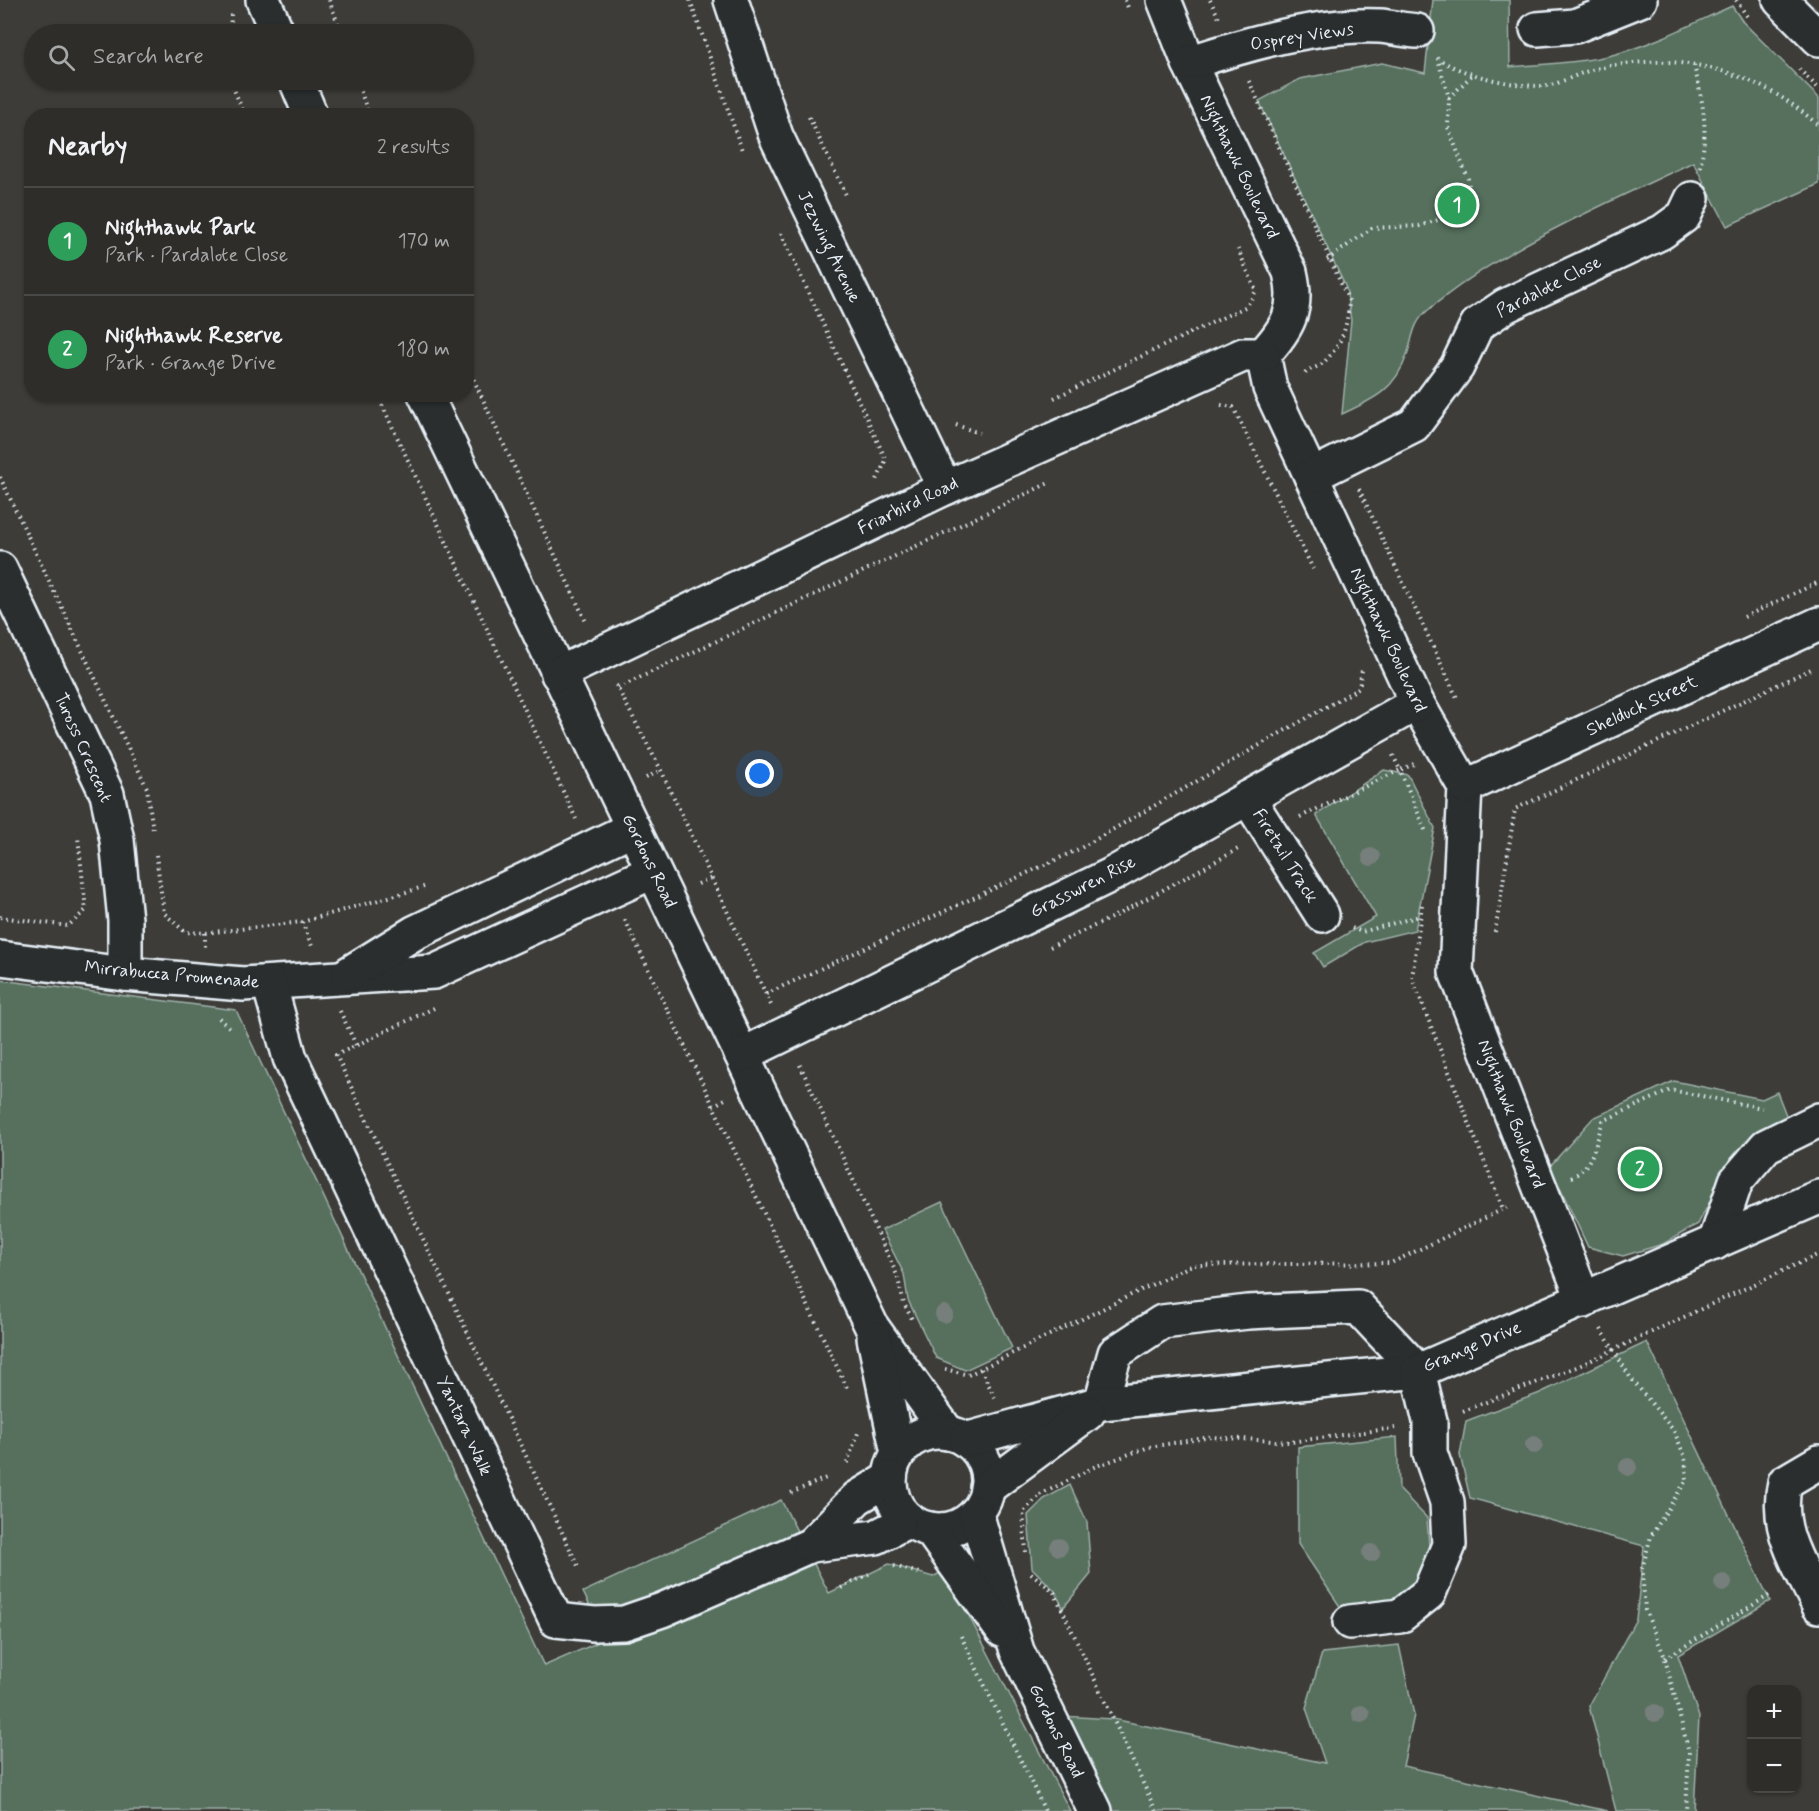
<!DOCTYPE html>
<html lang="en">
<head>
<meta charset="utf-8">
<style>
  :root { --surface:#2e2d2a; --page:#363532; --text:#f1f3f6; --muted:#a7a8a8; --line:#494947; --accent:#95b2f1 }
  body { margin:0; font-family:Mynerve,sans-serif; background:var(--page); color:var(--text) }
  .controls { position:absolute; right:18px; bottom:18px; display:grid; overflow:hidden; border-radius:12px; box-shadow:0 2px 4px #0004 }
  .controls button { width:54px; height:54px; display:grid; place-items:center; padding:0; border:0; border-bottom:2px solid var(--line); background:var(--surface); color:var(--text); font:30px sans-serif }
  .you { position:absolute; left:760px; top:774px; width:21px; height:21px; margin:-15px; border:4px solid #fff; border-radius:50%; background:#1a73e8; box-shadow:0 0 0 9px #1a73e833 }
  .badge { display:grid; place-items:center; width:39px; height:39px; border-radius:50%; background:var(--accent); color:#fff; font-size:20px; font-weight:700 }
  .pin { position:absolute; translate:-50% -50%; border:3px solid #fff; box-shadow:0 2px 6px #0006 }
  .list { margin:0; padding:0; list-style:none }
  h2 { display:flex; justify-content:space-between; align-items:center; height:78px; margin:0; padding:0 24px; font-size:26px }
  h2 small { font-size:20px; font-weight:400; color:var(--muted) }
  .list li { display:grid; grid-template-columns:39px 1fr auto; gap:18px; align-items:center; box-sizing:border-box; height:108px; padding:0 24px; border-top:2px solid var(--line) }
  .list b { display:block; font-size:22px; white-space:nowrap }
  .list p { margin:0; font-size:20px; white-space:nowrap; color:var(--muted) }
  .list em { font-size:20px; font-style:normal; color:var(--muted) }
  .icon { flex:none; width:33px; height:33px; fill:none; stroke:currentColor; stroke-width:2; stroke-linecap:round; stroke-linejoin:round }
  .map { position:relative; flex:none; width:1819px; height:1811px; overflow:hidden }
  .search { position:absolute; background:var(--surface); box-shadow:0 2px 4px #0004; left:24px; top:24px; width:450px; height:66px; display:flex; align-items:center; gap:15px; box-sizing:border-box; padding:0 21px; border-radius:33px; color:var(--muted); font-size:22px }
  .panel { position:absolute; background:var(--surface); box-shadow:0 2px 4px #0004; left:24px; top:108px; width:450px; height:294px; border-radius:24px }
  .map>svg:first-child { display:block }
  .green { fill:#566f5d; stroke:#9fb0aa; stroke-width:1.5 }
  .lines { fill:none; stroke-linecap:round; stroke-linejoin:round }
  .minor-casing { stroke:#e8f1f8; stroke-width:38 }
  .path { stroke:#e8f1f8; stroke-width:4; stroke-dasharray:1.5 4.5; stroke-linecap:butt }
  .minor { stroke:#2a2d2e; stroke-width:33 }
  .tree { fill:#777f7b }
  .labels { text-anchor:middle; dominant-baseline:central; stroke-width:4.5; stroke-linejoin:round; paint-order:stroke }
  .street-label { font-size:18px; fill:#e8f1f8; stroke:#2a2d2e }
</style>
</head>
<body>
<div class="map">
<svg width="1819" height="1811" viewBox="0 0 1819 1811">
  <rect width="100%" height="100%" fill="#3d3c38"/>
  <filter id="ink" filterUnits="userSpaceOnUse"><feTurbulence type="fractalNoise" baseFrequency=".0167" numOctaves="2"/><feDisplacementMap in="SourceGraphic" scale="12" xChannelSelector="R" yChannelSelector="G"/><feConvolveMatrix kernelMatrix="1 2 1 2 8 2 1 2 1" color-interpolation-filters="sRGB"/></filter>
  <g filter="url(#ink)">
    <!-- green -->
    <g class="green">
      <path d="M1433,0H1509L1510,67C1545,64 1582,63 1616,54C1656,43 1694,23 1732,6L1743,22L1819,98V184L1727,226L1693,162C1603,206 1505,245 1427,311C1412,324 1413,338 1407,355C1395,390 1374,399 1342,414L1351,320L1346,288L1259,101L1300,79L1382,63L1425,73Z"/>
      <polygon points="1384,770 1408,775 1435,828 1415,930 1365,942 1323,967 1314,953 1376,917 1316,815"/>
      <polygon points="0,980 236,1010 544,1666 606,1639 583,1592 781,1500 829,1593 889,1564 933,1577 945,1570 1070,1811 0,1811"/>
      <polygon points="1674,1081 1762,1099 1777,1092 1788,1120 1726,1172 1698,1224 1663,1244 1623,1256 1588,1247 1550,1166 1593,1118"/>
      <polygon points="942,1202 1012,1348 965,1370 936,1358 908,1300 904,1274 882,1230"/>
      <polygon points="1647,1342 1770,1601 1678,1655 1699,1717 1694,1811 1616,1811 1589,1706 1636,1619 1644,1546 1470,1498 1460,1455 1466,1421 1540,1393"/>
      <polygon points="1397,1437 1399,1489 1427,1518 1430,1560 1397,1606 1341,1608 1298,1544 1298,1447"/>
      <polygon points="1070,1485 1087,1522 1091,1574 1063,1608 1055,1591 1032,1568 1028,1515 1044,1499"/>
      <polygon points="1399,1645 1414,1715 1403,1766 1608,1811 1108,1811 1062,1716 1113,1719 1325,1763 1306,1708 1322,1653"/>
    </g>
    <g class="lines">
      <defs>
        <g id="minor">
          <polyline points="263,0 278,34"/>
          <polyline points="731,0 776,136 945,488"/>
          <path d="M1164,0L1189,63L1290,272C1299,309 1288,328 1263,355L1270,388L1417,703L1465,787L1456,972L1584,1301"/>
          <polyline points="1780,0 1819,39"/>
          <polyline points="1537,29 1575,26 1640,0"/>
          <path d="M1189,63C1246,44 1319,23 1380,26C1392,27 1404,30 1417,31"/>
          <polyline points="296,80 311,116"/>
          <polyline points="425,394 872,1327 948,1433"/>
          <polyline points="1311,476 1414,425 1457,367 1477,325 1505,306 1662,232 1684,216 1692,199"/>
          <polyline points="0,569 107,794 117,840 125,920 125,974"/>
          <polyline points="558,674 945,488 1243,355 1263,355"/>
          <polyline points="1465,787 1819,624"/>
          <polyline points="1248,798 1322,915"/>
          <polyline points="0,958 125,974 243,984 434,972 652,872"/>
          <polyline points="348,974 414,933 633,828"/>
          <polyline points="269,983 290,1058 556,1620 594,1624 624,1623 662,1610 811,1545 876,1537 909,1520"/>
          <polyline points="742,1055 1111,875 1417,703"/>
          <polyline points="1715,1243 1736,1181 1766,1146 1819,1120"/>
          <polyline points="874,1338 898,1453"/>
          <polyline points="1101,1403 1115,1353 1162,1322 1248,1312 1358,1307 1418,1371"/>
          <circle cx="939" cy="1481" r="49"/>
          <polyline points="965,1440 1101,1403 1418,1371 1819,1197"/>
          <path d="M1819,1462L1785,1482C1774,1529 1799,1564 1819,1606"/>
          <polyline points="987,1488 1088,1413"/>
          <polyline points="976,1513 1017,1651 1095,1811"/>
          <polyline points="930,1529 1002,1630"/>
          <polyline points="811,1545 857,1498 890,1478"/>
          <polyline points="1350,1622 1400,1616 1429,1593 1449,1545 1447,1502 1430,1453 1430,1421 1418,1371"/>
        </g>
      </defs>
      <!-- minor casing -->
      <use href="#minor" class="minor-casing"/>
      <!-- path -->
      <g class="path">
        <polyline points="329,0 342,34"/>
        <polyline points="690,0 742,150"/>
        <polyline points="1125,0 1129,10"/>
        <polyline points="1210,0 1219,18"/>
        <polyline points="1736,0 1749,19"/>
        <polyline points="230,34 231,14"/>
        <path d="M1437,58C1458,74 1524,90 1551,85C1562,82 1574,76 1585,72C1598,68 1612,65 1625,64C1696,54 1767,78 1819,126"/>
        <path d="M1694,65C1703,105 1709,126 1700,167"/>
        <polyline points="1799,69 1819,89"/>
        <polyline points="230,80 245,116"/>
        <polyline points="357,80 369,116"/>
        <path d="M1249,81L1349,301C1348,325 1342,345 1324,362C1318,368 1308,369 1305,374"/>
        <polyline points="1449,98 1474,73"/>
        <polyline points="809,117 847,197"/>
        <polyline points="781,233 886,460 876,482"/>
        <polyline points="1327,260 1372,228 1419,226 1441,219 1459,210 1470,196 1468,179 1448,127 1449,98 1438,60"/>
        <polyline points="466,363 587,624"/>
        <polyline points="377,394 576,819"/>
        <polyline points="1054,398 1247,306 1256,291 1238,249"/>
        <polyline points="1221,405 1233,407 1313,569"/>
        <polyline points="956,425 979,433"/>
        <polyline points="0,477 147,788 153,830"/>
        <polyline points="1359,489 1458,700"/>
        <polyline points="1744,617 1819,582"/>
        <polyline points="616,685 661,770 771,1005"/>
        <polyline points="618,688 1051,482"/>
        <polyline points="1393,755 1400,770 1414,764"/>
        <polyline points="646,778 661,770"/>
        <polyline points="1300,817 1400,770 1426,832"/>
        <polyline points="156,855 164,913 185,932 205,933 302,922 427,886"/>
        <polyline points="698,884 712,878"/>
        <polyline points="1422,905 1412,978 1503,1209"/>
        <polyline points="0,917 68,926 86,910 78,837"/>
        <polyline points="625,920 847,1388"/>
        <polyline points="302,922 312,946"/>
        <polyline points="1352,928 1362,932 1420,916"/>
        <polyline points="1495,932 1515,809 1813,668"/>
        <polyline points="205,933 205,947"/>
        <polyline points="1050,947 1111,918 1240,848"/>
        <polyline points="766,994 1079,849 1359,688 1362,670"/>
        <polyline points="434,1008 336,1055 579,1568"/>
        <polyline points="340,1011 356,1045"/>
        <polyline points="219,1018 230,1028"/>
        <polyline points="800,1065 897,1275 904,1304 912,1319"/>
        <polyline points="713,1106 725,1099"/>
        <path d="M1571,1177C1593,1168 1596,1142 1603,1121L1671,1090L1762,1108"/>
        <polyline points="1601,1329 1630,1377 1674,1431 1685,1457 1687,1479 1651,1536 1642,1569 1645,1610 1664,1655 1689,1752 1686,1811"/>
        <polyline points="945,1369 968,1375 1192,1265 1391,1263 1510,1206"/>
        <polyline points="981,1369 995,1398"/>
        <polyline points="1463,1411 1579,1366 1819,1254"/>
        <polyline points="847,1463 858,1433"/>
        <polyline points="791,1493 826,1478"/>
        <polyline points="1040,1495 1094,1467 1149,1447 1211,1437 1290,1442 1395,1428"/>
        <polyline points="1026,1552 1023,1512 1040,1495"/>
        <polyline points="894,1566 919,1573"/>
        <polyline points="1031,1573 1054,1592 1156,1811"/>
        <polyline points="841,1588 869,1574"/>
        <polyline points="961,1636 1045,1811"/>
        <polyline points="1665,1658 1773,1593"/>
      </g>
      <!-- minor -->
      <use href="#minor" class="minor"/>
    </g>
    <!-- trees -->
    <g class="tree">
      <circle cx="1371" cy="857" r="9"/>
      <circle cx="1649" cy="1181" r="9"/>
      <circle cx="944" cy="1314" r="9"/>
      <circle cx="1534" cy="1445" r="9"/>
      <circle cx="1628" cy="1467" r="9"/>
      <circle cx="1059" cy="1547" r="9"/>
      <circle cx="1371" cy="1553" r="9"/>
      <circle cx="1723" cy="1583" r="9"/>
      <circle cx="1655" cy="1713" r="9"/>
      <circle cx="1361" cy="1714" r="9"/>
    </g>
  </g>
  <g class="labels">
    <!-- street labels -->
    <g class="street-label">
      <text transform="translate(1302 37) rotate(-9)">Osprey Views</text>
      <text transform="translate(1239 167) rotate(64)">Nighthawk Boulevard</text>
      <text transform="translate(829 247) rotate(64)">Jezwing Avenue</text>
      <text transform="translate(1549 287) rotate(-27)">Pardalote Close</text>
      <text transform="translate(908 506) rotate(-26)">Friarbird Road</text>
      <text transform="translate(1388 640) rotate(65)">Nighthawk Boulevard</text>
      <text transform="translate(1642 706) rotate(-25)">Shelduck Street</text>
      <text transform="translate(83 748) rotate(66)">Tuross Crescent</text>
      <text transform="translate(1285 856) rotate(58)">Firetail Track</text>
      <text transform="translate(649 861) rotate(64)">Gordons Road</text>
      <text transform="translate(1083 887) rotate(-27)">Grasswren Rise</text>
      <text transform="translate(172 975) rotate(5)">Mirrabucca Promenade</text>
      <text transform="translate(1511 1114) rotate(69)">Nighthawk Boulevard</text>
      <text transform="translate(1472 1347) rotate(-23)">Grange Drive</text>
      <text transform="translate(464 1426) rotate(65)">Yantara Walk</text>
      <text transform="translate(1056 1731) rotate(64)">Gordons Road</text>
    </g>
  </g>
</svg>
<div class="controls">
<button>+</button>
<button>−</button>
</div>
<div class="you"></div>
<div class="pin badge" style="left:1457px;top:205px;background:#2e9e5b">1</div>
<div class="pin badge" style="left:1640px;top:1169px;background:#2e9e5b">2</div>
<div class="search"><svg class="icon" aria-label="search" viewBox="0 0 24 24"><circle cx="10" cy="10" r="6"/><path d="M15 15l6 6"/></svg>Search here</div>
<section class="panel">
<h2>Nearby<small>2 results</small></h2>
<ul class="list">
<li><span class="badge" style="background:#2e9e5b">1</span><div><b>Nighthawk Park</b><p>Park · Pardalote Close</p></div><em>170 m</em></li>
<li><span class="badge" style="background:#2e9e5b">2</span><div><b>Nighthawk Reserve</b><p>Park · Grange Drive</p></div><em>180 m</em></li>
</ul>
</section>
</div>
</body>
</html>
